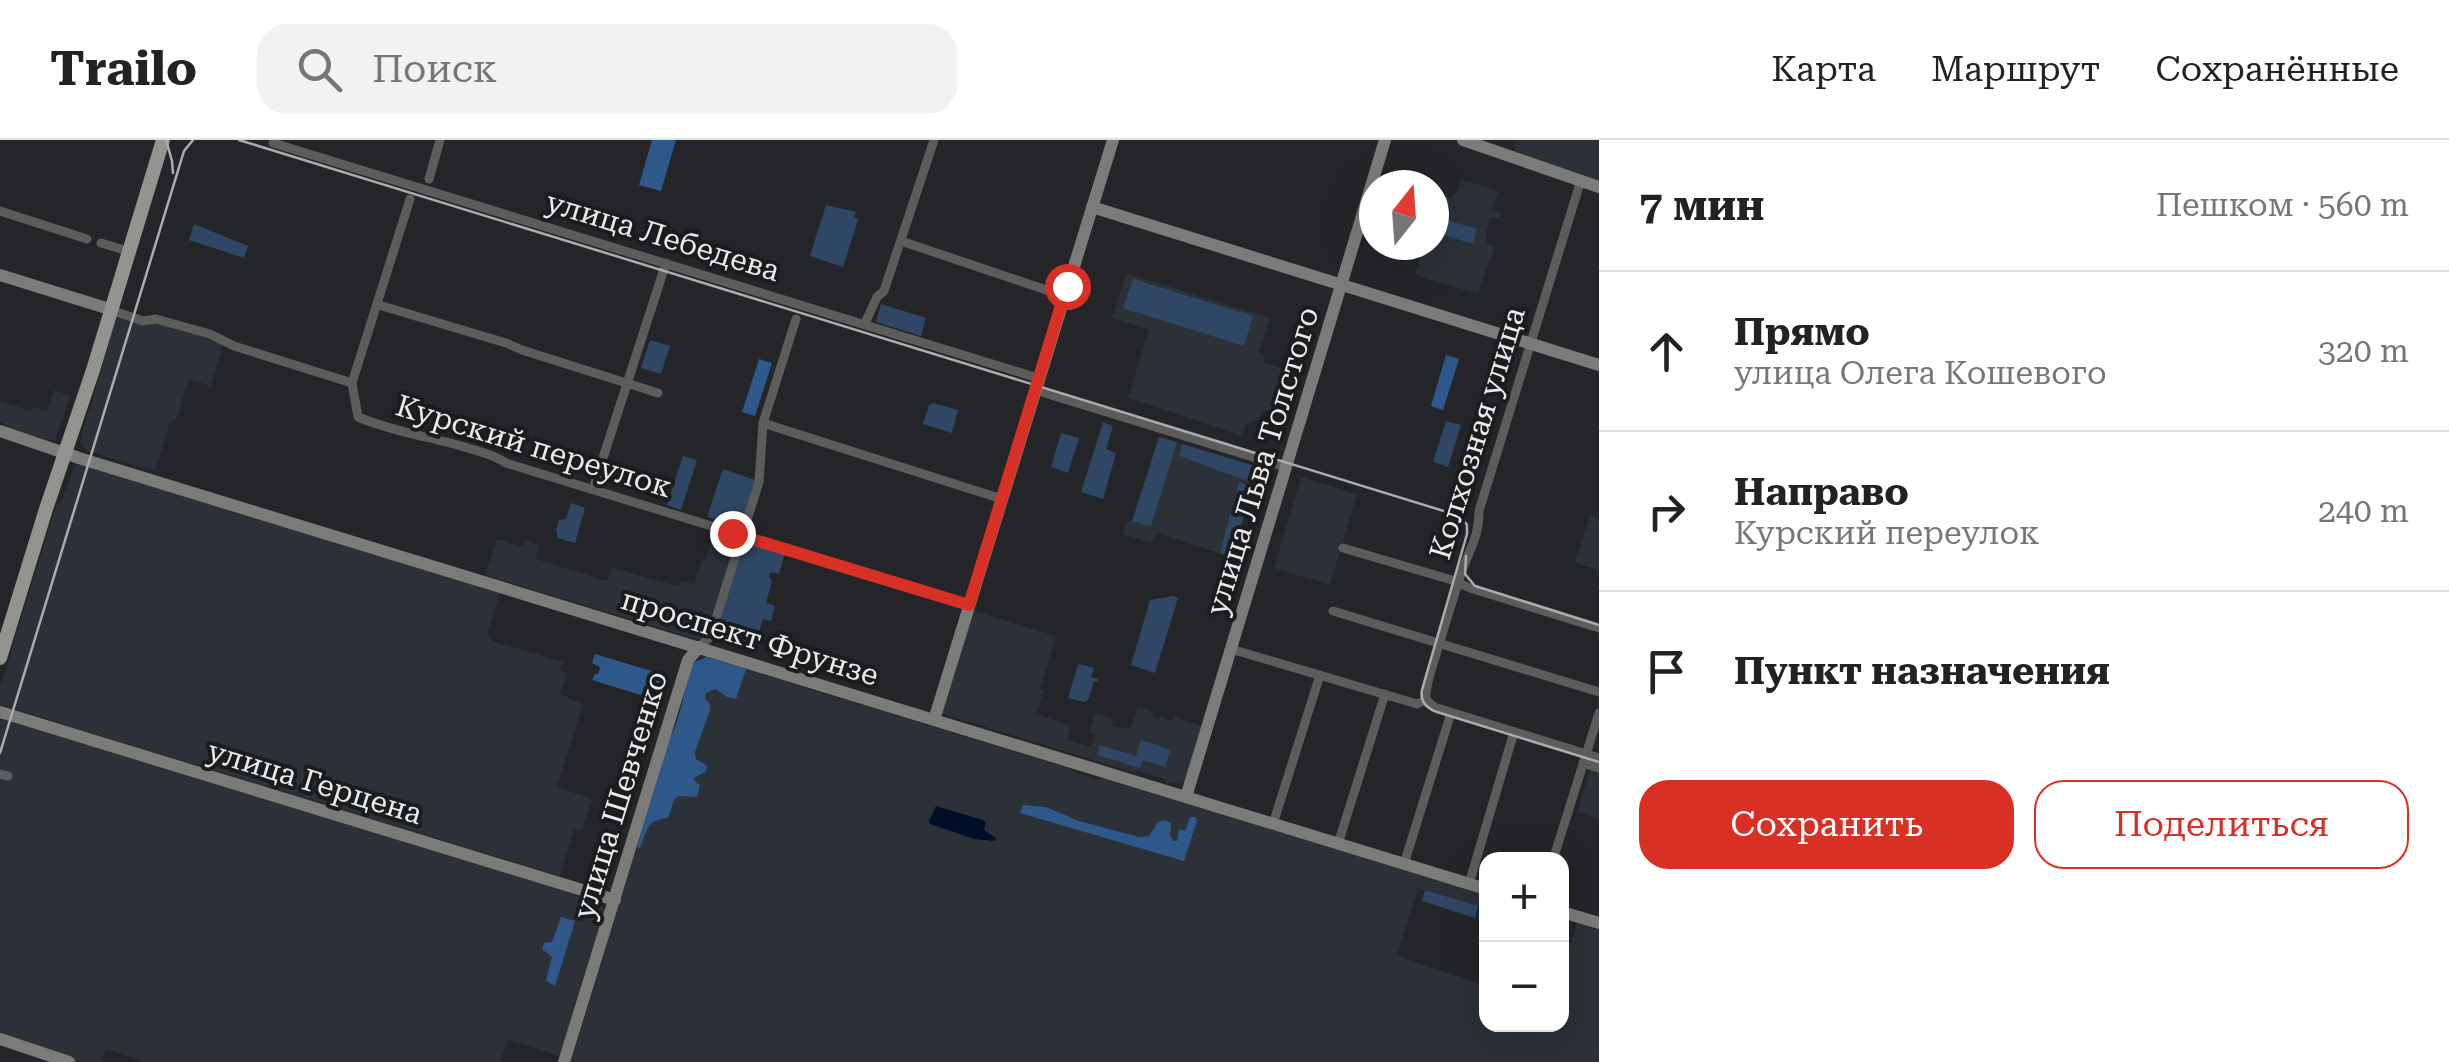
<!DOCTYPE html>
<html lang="ru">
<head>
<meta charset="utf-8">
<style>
  :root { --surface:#fff; --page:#f2f2f2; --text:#222; --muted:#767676; --line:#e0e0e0; --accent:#d93025 }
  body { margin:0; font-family:"Roboto Serif",serif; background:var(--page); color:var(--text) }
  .controls { position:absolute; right:30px; bottom:30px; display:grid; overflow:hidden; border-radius:20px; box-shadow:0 10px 40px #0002 }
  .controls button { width:90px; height:90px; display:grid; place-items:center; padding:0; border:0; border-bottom:2px solid var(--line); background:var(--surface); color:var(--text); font:50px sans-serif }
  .compass { position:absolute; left:1359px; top:30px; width:90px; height:90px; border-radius:50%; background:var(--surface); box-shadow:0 10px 40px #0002; rotate:17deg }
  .stop { position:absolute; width:30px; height:30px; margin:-22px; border:8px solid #d93025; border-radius:50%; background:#fff }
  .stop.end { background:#d93025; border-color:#fff; box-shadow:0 2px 10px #0008 }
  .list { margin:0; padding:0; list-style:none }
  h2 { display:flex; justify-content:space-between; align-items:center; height:130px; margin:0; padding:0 40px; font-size:42px }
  h2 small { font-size:32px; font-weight:400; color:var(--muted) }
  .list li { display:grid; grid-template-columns:65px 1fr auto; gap:30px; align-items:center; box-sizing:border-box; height:160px; padding:0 40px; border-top:2px solid var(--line) }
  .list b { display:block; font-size:38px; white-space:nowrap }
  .list p { margin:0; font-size:32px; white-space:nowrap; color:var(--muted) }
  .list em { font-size:32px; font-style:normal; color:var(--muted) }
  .actions { display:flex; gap:20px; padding:30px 40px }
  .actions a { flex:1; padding:22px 0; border:2px solid var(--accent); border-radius:30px; text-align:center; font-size:35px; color:var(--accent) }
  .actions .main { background:var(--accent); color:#fff }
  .icon { flex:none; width:55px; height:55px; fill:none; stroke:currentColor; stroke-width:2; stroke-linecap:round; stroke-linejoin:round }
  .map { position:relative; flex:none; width:1599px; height:922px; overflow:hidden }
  header { display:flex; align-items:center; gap:60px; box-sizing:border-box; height:140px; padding:0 50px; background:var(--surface); border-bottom:2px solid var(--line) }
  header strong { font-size:48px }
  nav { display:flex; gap:55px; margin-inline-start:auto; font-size:35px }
  .search { width:700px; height:90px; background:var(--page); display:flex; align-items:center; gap:25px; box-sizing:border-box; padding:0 35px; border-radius:30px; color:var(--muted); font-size:38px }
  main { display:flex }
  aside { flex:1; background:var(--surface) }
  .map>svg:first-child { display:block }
  .built { fill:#2b3137 }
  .green { fill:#2f4764 }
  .forest { fill:#2e5889 }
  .water { fill:#000f27 }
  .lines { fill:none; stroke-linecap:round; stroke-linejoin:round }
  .street { stroke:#5c5c5b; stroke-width:9 }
  .secondary { stroke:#7b7b79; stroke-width:12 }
  .primary { stroke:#939390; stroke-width:14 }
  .tram { stroke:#abacae; stroke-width:2.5 }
  .route { stroke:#d93025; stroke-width:12 }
  .labels { text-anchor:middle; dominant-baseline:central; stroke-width:8; stroke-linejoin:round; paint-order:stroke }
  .street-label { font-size:30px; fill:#e9eaec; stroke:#1a1c1e }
</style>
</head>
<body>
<header>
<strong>Trailo</strong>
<div class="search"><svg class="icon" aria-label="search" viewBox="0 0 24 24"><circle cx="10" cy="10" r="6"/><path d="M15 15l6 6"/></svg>Поиск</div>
<nav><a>Карта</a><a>Маршрут</a><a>Сохранённые</a></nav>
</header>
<main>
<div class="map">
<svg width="1599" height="922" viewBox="0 0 1599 922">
  <rect width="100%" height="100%" fill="#242528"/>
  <!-- built -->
  <g class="built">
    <polygon points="1517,0 1599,0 1599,42 1513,13"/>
    <polygon points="1461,39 1498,51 1492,70 1501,73 1499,79 1490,77 1486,92 1487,104 1495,107 1490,123 1488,123 1478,154 1417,135 1416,132 1424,105 1434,105 1434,71 1439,55 1452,58 1454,53 1457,53"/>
    <polygon points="1126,133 1270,178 1259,213 1265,216 1264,223 1289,230 1275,273 1264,270 1257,280 1246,285 1242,296 1128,258 1149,190 1112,178"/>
    <polygon points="116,176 157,183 209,198 223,205 211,246 189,239 177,278 170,282 155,331 88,311 81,304 82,291 91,266"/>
    <polygon points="54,250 70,256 55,300 48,300 11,288 0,281 0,261 31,271 33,267 47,271"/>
    <polygon points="1159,297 1258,327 1232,417 1156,393 1152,403 1123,394 1126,383 1133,380"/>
    <polygon points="82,325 500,452 487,495 492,501 563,522 560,530 567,533 560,554 583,564 557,647 592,659 582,691 574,689 560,736 0,565 0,547 56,366 62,361 73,330 76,326"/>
    <polygon points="1301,337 1357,354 1330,445 1274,428"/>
    <polygon points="1590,375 1599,378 1599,430 1575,423"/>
    <polygon points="718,391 739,399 702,501 485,435 497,399 523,407 526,401 539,405 536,419 607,441 611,428 678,446 681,441 694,445 702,420 705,420 711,401 714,401"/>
    <polygon points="971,470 1056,496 1040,549 1044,550 1036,574 1071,586 1067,600 1091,607 1095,595 1089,593 1095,573 1113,579 1112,586 1130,589 1138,566 1154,572 1153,577 1158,579 1160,577 1173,581 1174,577 1203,587 1187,639 1180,644 1167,643 1162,638 1139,631 1132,632 940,573"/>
    <polygon points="706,517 1068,628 1074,632 1098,640 1105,639 1486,755 1484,768 1418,748 1397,816 1486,846 1486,884 1562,884 1562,834 1577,783 1599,790 1599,922 571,922 670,598 677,584 685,557 686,544 697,520"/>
    <polygon points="0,579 449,712 600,763 605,771 560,916 508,900 500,922 141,922 141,920 106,909 101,921 103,922 78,922 0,895"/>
    <polygon points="1590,629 1599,632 1599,679 1577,672"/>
  </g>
  <!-- green -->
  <g class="green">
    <polygon points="1439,55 1447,57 1449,64 1444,79 1477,89 1473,104 1434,92 1434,71"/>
    <polygon points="826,65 856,72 854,77 858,80 843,127 810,116"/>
    <polygon points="194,84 248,106 244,118 189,100"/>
    <polygon points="1133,139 1253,176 1244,206 1123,168"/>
    <polygon points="881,164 926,178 921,196 876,182"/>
    <polygon points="650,200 670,206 661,234 641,228"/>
    <polygon points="933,263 958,270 952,293 923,284 929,265"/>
    <polygon points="1446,281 1461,285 1448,327 1433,322"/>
    <polygon points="1103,282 1113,286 1106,309 1116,313 1103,359 1081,352"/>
    <polygon points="1061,293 1079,298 1068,333 1051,327"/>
    <polygon points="1159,297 1177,302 1151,386 1132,381"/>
    <polygon points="1182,304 1258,327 1253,343 1180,316"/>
    <polygon points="683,316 697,320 681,370 667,365"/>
    <polygon points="723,329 755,340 741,388 707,377"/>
    <polygon points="1239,342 1252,347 1232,417 1220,413"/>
    <polygon points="571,363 585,368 575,403 558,398 556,390 559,380 566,379"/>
    <polygon points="748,402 785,412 779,434 771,432 769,436 772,441 766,463 775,466 771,481 763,479 754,508 721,498 726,481 719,478 744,403"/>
    <polygon points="1173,456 1178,458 1155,533 1131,525 1150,460"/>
    <polygon points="1078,524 1094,528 1091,537 1098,539 1097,542 1094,541 1088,560 1084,562 1068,558"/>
    <polygon points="1141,600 1170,610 1165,627 1143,620 1140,628 1097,615 1100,605 1136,616"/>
    <polygon points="1425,750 1478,766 1475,778 1422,761"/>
  </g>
  <!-- forest -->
  <g class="forest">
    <polygon points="652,0 676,0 661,51 639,45"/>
    <polygon points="1446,215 1459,219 1443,270 1431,266"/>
    <polygon points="759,219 772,223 755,276 742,272"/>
    <polygon points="595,514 668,536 660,561 592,540 595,534 598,534 600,527 592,523"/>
    <path d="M706,517L746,529L736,559L727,557L716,549L706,553L705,559L710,564V570L695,612L696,619L707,626L706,632L695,637L694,640L700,645L697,657L678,656L674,660L668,678C646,680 648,689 640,708L637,707L670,598C682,574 684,549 691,524Z"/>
    <polygon points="1023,665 1046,667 1079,681 1139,697 1149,696 1158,682 1165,680 1171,683 1170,695 1173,701 1177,701 1179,689 1185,691 1190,677 1195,677 1197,681 1184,721 1020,673"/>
    <polygon points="561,777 575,781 555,846 546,841 552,817 542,809 544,803 552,802"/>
  </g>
  <!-- water -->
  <polygon class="water" points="936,666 983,680 986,683 984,690 996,698 995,701 974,699 930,684 929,681"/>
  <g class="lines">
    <!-- street -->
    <g class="street">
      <polyline points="273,3 1038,238"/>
      <polyline points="429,39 440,0"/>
      <path d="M410,59L352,243L358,277C393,292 432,297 468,308C481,312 495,315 506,323L969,465"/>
      <polyline points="0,71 87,99"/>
      <polyline points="901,101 1064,156"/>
      <polyline points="101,103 121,109"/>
      <polyline points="379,165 506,203 522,210 658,253"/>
      <polyline points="108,169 143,181 156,179 210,194 234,206 352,243"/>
      <polyline points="865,183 877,157 884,151 934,0"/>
      <polyline points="1035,250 1286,327"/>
      <polyline points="763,283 1002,359"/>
      <polyline points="593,349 666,123"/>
      <polyline points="1343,408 1452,440 1470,448 1599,488"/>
      <polyline points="1333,471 1599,552"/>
      <polyline points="699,507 710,497 759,342 763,283 796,179"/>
      <polyline points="1231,509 1417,564 1426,560 1434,567 1599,618"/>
      <path d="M1426,560C1425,547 1430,534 1434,521C1443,491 1452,461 1462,431C1470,408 1479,397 1479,371L1581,40"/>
      <polyline points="1583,623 1599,628"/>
      <polyline points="0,634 8,636"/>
      <polyline points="1273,684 1320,535"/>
      <polyline points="1338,704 1385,554"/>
      <polyline points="1553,720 1599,573"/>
      <polyline points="1404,724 1451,573"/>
      <polyline points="1469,744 1514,592"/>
    </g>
    <!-- secondary -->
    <g class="secondary">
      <polyline points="1463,0 1599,47"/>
      <polyline points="1092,67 1599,225"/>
      <polyline points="0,135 103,167"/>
      <polyline points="0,291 82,319 1486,749"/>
      <polyline points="0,572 615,760"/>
      <polyline points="934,580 1113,0"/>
      <polyline points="1186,657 1385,0"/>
      <polyline points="1562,772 1599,783"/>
      <polyline points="0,899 69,922"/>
      <polyline points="564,922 688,520 699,507"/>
    </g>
    <!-- primary -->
    <polyline class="primary" points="0,518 46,369 93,230 163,0"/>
    <!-- tram -->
    <g class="tram">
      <polyline points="166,0 172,21 173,33"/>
      <path d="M239,0L1460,376L1467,385V394L1422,550C1420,561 1426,568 1437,572L1599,622"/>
      <polyline points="1466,416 1465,434 1475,446 1599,485"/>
      <polyline points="0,613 184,11 193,0"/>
    </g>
  </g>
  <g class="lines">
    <!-- route -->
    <polyline class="route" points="732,393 969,465 1067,146"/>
  </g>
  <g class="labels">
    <!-- street labels -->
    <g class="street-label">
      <text transform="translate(663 96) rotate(17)">улица Лебедева</text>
      <text transform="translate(1477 293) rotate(-73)">Колхозная улица</text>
      <text transform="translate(534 306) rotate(17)">Курский переулок</text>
      <text transform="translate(1262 321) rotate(-73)">улица Льва Толстого</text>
      <text transform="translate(750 497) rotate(17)">проспект Фрунзе</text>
      <text transform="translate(315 642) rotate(17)">улица Герцена</text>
      <text transform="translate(620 655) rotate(-73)">улица Шевченко</text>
    </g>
  </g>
</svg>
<div class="controls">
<button>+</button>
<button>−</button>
</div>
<svg class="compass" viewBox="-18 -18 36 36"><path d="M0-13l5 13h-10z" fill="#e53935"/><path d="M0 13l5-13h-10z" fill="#767676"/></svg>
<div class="stop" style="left:1067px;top:146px"></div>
<div class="stop end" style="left:732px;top:393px"></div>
</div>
<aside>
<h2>7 мин<small>Пешком · 560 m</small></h2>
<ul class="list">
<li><svg class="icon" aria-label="ahead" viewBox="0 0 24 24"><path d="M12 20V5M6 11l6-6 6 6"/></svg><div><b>Прямо</b><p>улица Олега Кошевого</p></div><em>320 m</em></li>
<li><svg class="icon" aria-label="right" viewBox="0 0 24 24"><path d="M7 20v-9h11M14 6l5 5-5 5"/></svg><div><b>Направо</b><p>Курский переулок</p></div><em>240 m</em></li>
<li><svg class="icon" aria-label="arrive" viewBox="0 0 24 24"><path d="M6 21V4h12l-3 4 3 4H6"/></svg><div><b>Пункт назначения</b></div></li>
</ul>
<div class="actions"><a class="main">Сохранить</a><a>Поделиться</a></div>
</aside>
</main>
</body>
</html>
